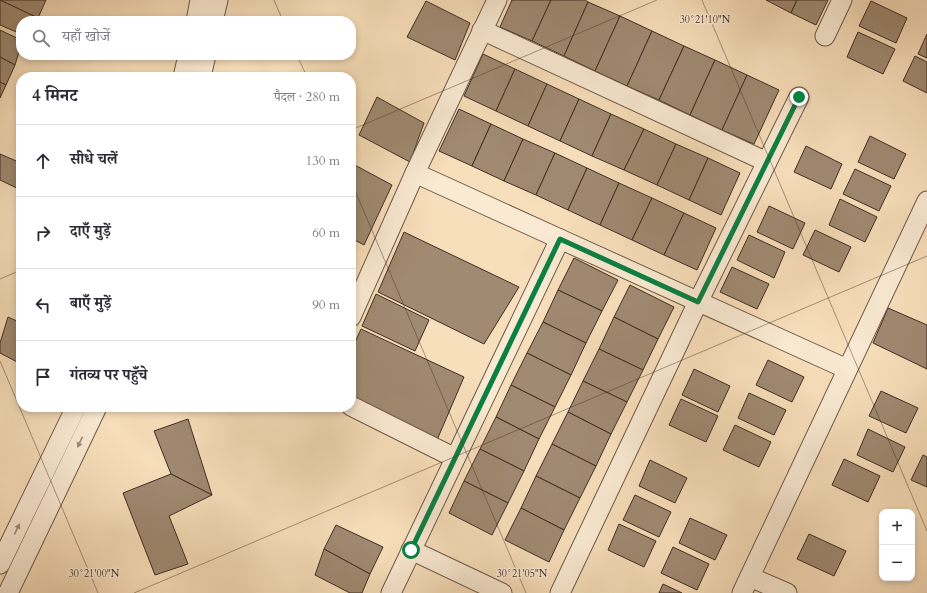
<!DOCTYPE html>
<html lang="hi">
<head>
<meta charset="utf-8">
<style>
  :root { --surface:#fff; --page:#f2f2f3; --text:#2b2b33; --muted:#7c7c81; --line:#e1e1e2 }
  body { margin:0; font-family:Cardo,"Noto Serif Devanagari",serif; background:var(--page); color:var(--text) }
  .controls { position:absolute; right:12px; bottom:12px; display:grid; overflow:hidden; border-radius:8px; box-shadow:0 2px 6px #0003 }
  .controls button { width:36px; height:36px; display:grid; place-items:center; padding:0; border:0; border-bottom:1px solid var(--line); background:var(--surface); color:var(--text); font:20px sans-serif }
  .stop { position:absolute; width:12px; height:12px; margin:-9px; border:3px solid #0b8043; border-radius:50%; background:#fff }
  .stop.end { background:#0b8043; border-color:#fff; box-shadow:0 1px 4px #0008 }
  .list { margin:0; padding:0; list-style:none }
  h2 { display:flex; justify-content:space-between; align-items:center; height:52px; margin:0; padding:0 16px; font-size:17px }
  h2 small { font-size:13px; font-weight:400; color:var(--muted) }
  .list li { display:grid; grid-template-columns:26px 1fr auto; gap:12px; align-items:center; box-sizing:border-box; height:72px; padding:0 16px; border-top:1px solid var(--line) }
  .list b { display:block; font-size:15px; white-space:nowrap }
  .list em { font-size:13px; font-style:normal; color:var(--muted) }
  .icon { flex:none; width:22px; height:22px; fill:none; stroke:currentColor; stroke-width:2; stroke-linecap:round; stroke-linejoin:round }
  .map { position:relative; flex:none; width:927px; height:593px; overflow:hidden }
  .search { position:absolute; background:var(--surface); box-shadow:0 2px 6px #0003; left:16px; top:16px; width:340px; height:44px; display:flex; align-items:center; gap:10px; box-sizing:border-box; padding:0 14px; border-radius:16px; color:var(--muted); font-size:15px }
  .panel { position:absolute; background:var(--surface); box-shadow:0 2px 6px #0003; left:16px; top:72px; width:340px; height:340px; border-radius:16px }
  .map>svg:first-child { display:block }
  .building { fill:#a08a72; stroke:#412e23 }
  .lines { fill:none; stroke-linecap:round; stroke-linejoin:round }
  .minor-casing { stroke:#6f5a49; stroke-width:21 }
  .minor { stroke:#faead3; stroke-width:19 }
  .oneway { fill:#9e8c7b }
  .route { stroke:#0b8043; stroke-width:5 }
  .ticks { fill:none; stroke:#412e23; stroke-width:1; stroke-opacity:0.45 }
  .ticks-label { font-size:10px; text-anchor:middle; fill:#412e23; stroke:#faead3; stroke-width:3; stroke-linejoin:round; paint-order:stroke }
</style>
</head>
<body>
<div class="map">
<svg width="927" height="593" viewBox="0 0 927 593">
  <rect width="100%" height="100%" fill="#f8dfbb"/>
  <filter id="stains"><feTurbulence type="fractalNoise" baseFrequency=".005" numOctaves="4"/><feColorMatrix values="0 0 0 0 .2 0 0 0 0 .09 0 0 0 0 .02 0 0 0 .5 -.17"/></filter>
  <radialGradient id="worn" r=".72"><stop offset=".6" stop-color="#630" stop-opacity="0"/><stop offset="1" stop-color="#630" stop-opacity=".3"/></radialGradient>
  <!-- building -->
  <g class="building">
    <polygon points="0,0 46,0 38,18"/>
    <polygon points="0,0 38,18 36,21 21,21 21,34 0,25"/>
    <polygon points="512,0 551,0 532,41 500,27"/>
    <polygon points="551,0 585,0 588,2 564,56 532,41"/>
    <polygon points="766,0 797,0 791,13"/>
    <polygon points="797,0 828,0 816,25 791,13"/>
    <polygon points="426,1 470,23 455,60 407,37"/>
    <polygon points="871,1 907,18 896,43 859,26"/>
    <polygon points="588,2 620,16 595,71 564,56"/>
    <polygon points="620,16 652,31 627,86 595,71"/>
    <polygon points="0,30 21,40 21,45 15,65 0,57"/>
    <polygon points="652,31 684,46 659,100 627,86"/>
    <polygon points="858,32 895,49 883,74 847,57"/>
    <polygon points="927,34 927,58 918,54"/>
    <polygon points="684,46 715,60 690,115 659,100"/>
    <polygon points="483,54 515,69 496,111 464,96"/>
    <polygon points="915,56 927,62 927,93 903,81"/>
    <polygon points="0,57 15,65 6,85 0,82"/>
    <polygon points="715,60 747,75 722,130 690,115"/>
    <polygon points="515,69 547,84 528,126 496,111"/>
    <polygon points="747,75 779,90 754,144 722,130"/>
    <polygon points="0,82 6,85 0,98"/>
    <polygon points="547,84 579,99 560,141 528,126"/>
    <polygon points="377,97 424,123 410,162 359,135"/>
    <polygon points="579,99 611,114 592,156 560,141"/>
    <polygon points="459,109 491,124 472,166 439,151"/>
    <polygon points="611,114 644,129 624,170 592,156"/>
    <polygon points="491,124 523,139 504,181 472,166"/>
    <polygon points="644,129 676,144 657,185 624,170"/>
    <polygon points="870,136 906,154 894,179 858,162"/>
    <polygon points="523,139 555,153 536,195 504,181"/>
    <polygon points="676,144 708,158 689,200 657,185"/>
    <polygon points="806,146 842,164 831,189 794,172"/>
    <polygon points="555,153 587,168 568,210 536,195"/>
    <polygon points="0,154 21,163 21,190 0,180"/>
    <polygon points="708,158 740,173 721,215 689,200"/>
    <polygon points="351,163 392,185 364,245 351,238"/>
    <polygon points="587,168 619,183 600,225 568,210"/>
    <polygon points="855,169 891,186 879,211 843,194"/>
    <polygon points="619,183 652,198 632,240 600,225"/>
    <polygon points="652,198 684,213 664,255 632,240"/>
    <polygon points="840,199 877,217 865,242 829,225"/>
    <polygon points="769,206 805,223 793,249 757,232"/>
    <polygon points="684,213 716,228 697,270 664,255"/>
    <polygon points="815,230 851,247 839,272 803,255"/>
    <polygon points="404,232 519,287 484,344 378,292"/>
    <polygon points="749,235 785,252 774,278 737,260"/>
    <polygon points="574,258 618,280 602,311 558,290"/>
    <polygon points="732,267 769,284 757,309 720,292"/>
    <polygon points="630,285 674,307 658,339 614,317"/>
    <polygon points="558,290 602,311 586,343 543,322"/>
    <polygon points="376,294 429,320 415,351 362,326"/>
    <polygon points="888,308 927,325 927,369 873,343"/>
    <polygon points="8,317 21,323 21,364 0,353 0,343"/>
    <polygon points="614,317 658,339 643,370 599,349"/>
    <polygon points="543,322 586,343 571,375 527,353"/>
    <polygon points="361,329 464,377 437,440 351,400 351,351"/>
    <polygon points="599,349 643,370 627,402 583,381"/>
    <polygon points="527,353 571,375 555,407 511,385"/>
    <polygon points="768,360 804,377 792,402 756,385"/>
    <polygon points="694,369 730,386 718,412 682,395"/>
    <polygon points="583,381 627,402 611,434 568,412"/>
    <polygon points="511,385 555,407 539,439 496,417"/>
    <polygon points="881,391 918,408 906,433 869,416"/>
    <polygon points="749,393 786,410 774,435 738,418"/>
    <polygon points="681,399 718,416 706,442 669,425"/>
    <polygon points="568,412 611,434 596,466 552,444"/>
    <polygon points="496,417 539,439 524,471 480,449"/>
    <polygon points="188,419 212,495 171,474 154,431"/>
    <polygon points="735,425 771,442 759,467 723,450"/>
    <polygon points="868,429 905,447 893,472 857,455"/>
    <polygon points="552,444 596,466 580,498 536,476"/>
    <polygon points="480,449 524,471 508,503 464,481"/>
    <polygon points="923,455 927,457 927,487 911,480"/>
    <polygon points="844,459 880,476 868,502 832,485"/>
    <polygon points="650,460 687,478 675,503 639,486"/>
    <polygon points="171,474 212,495 169,516 188,564 155,575 123,493"/>
    <polygon points="536,476 580,498 564,530 521,508"/>
    <polygon points="464,481 508,503 492,535 449,513"/>
    <polygon points="635,495 671,512 659,537 623,520"/>
    <polygon points="521,508 564,530 549,562 505,540"/>
    <polygon points="690,518 727,535 715,560 679,543"/>
    <polygon points="619,524 656,541 644,567 608,550"/>
    <polygon points="336,525 383,547 370,574 324,549"/>
    <polygon points="809,534 846,551 834,576 797,559"/>
    <polygon points="673,547 709,564 697,590 661,573"/>
    <polygon points="324,549 370,574 362,593 350,593 315,575"/>
    <polygon points="663,584 682,593 659,593"/>
  </g>
  <g class="lines">
    <defs>
      <g id="minor">
        <polyline points="196,21 200,0"/>
        <polyline points="213,21 218,0"/>
        <polyline points="482,30 767,162"/>
        <polyline points="825,36 842,0"/>
        <polyline points="183,77 188,55"/>
        <polyline points="201,77 206,55"/>
        <polyline points="415,173 560,239"/>
        <polyline points="351,317 415,173 497,0"/>
        <polyline points="351,406 455,458"/>
        <polyline points="411,550 502,593"/>
        <polyline points="0,564 76,407"/>
        <polyline points="750,577 787,593"/>
        <polyline points="8,593 97,407"/>
        <polyline points="391,593 560,239 847,369"/>
        <polyline points="560,593 698,302 799,97"/>
        <polyline points="742,593 927,201"/>
      </g>
    </defs>
    <!-- minor casing -->
    <use href="#minor" class="minor-casing"/>
    <!-- minor -->
    <use href="#minor" class="minor"/>
  </g>
  <!-- one-way arrows -->
  <defs><path id="oneway-solid" d="M-6-.8H1V-3.2L6.5 0L1 3.2V.8H-6Z"/></defs>
  <g class="oneway">
    <use href="#oneway-solid" transform="translate(80 442) rotate(115)"/>
    <use href="#oneway-solid" transform="translate(17 529) rotate(-64)"/>
  </g>
  <g class="lines">
    <!-- route -->
    <polyline class="route" points="411,550 560,239 698,302 799,97"/>
  </g>
  <!-- ticks -->
  <path class="ticks" d="M274,0L283,21M702,0L927,531M297,55L307,77M351,130L657,0M351,181L526,593M0,279L21,270M0,361L98,593M134,593L927,256"/>
  <g class="ticks-label">
    <text x="705" y="23">30°21'10"N</text>
    <text x="94" y="577">30°21'00"N</text>
    <text x="522" y="577">30°21'05"N</text>
  </g>
  <rect width="100%" height="100%" filter="url(#stains)"/>
  <rect width="100%" height="100%" fill="url(#worn)"/>
</svg>
<div class="controls">
<button>+</button>
<button>−</button>
</div>
<div class="stop" style="left:411px;top:550px"></div>
<div class="stop end" style="left:799px;top:97px"></div>
<div class="search"><svg class="icon" aria-label="search" viewBox="0 0 24 24"><circle cx="10" cy="10" r="6"/><path d="M15 15l6 6"/></svg>यहाँ खोजें</div>
<section class="panel">
<h2>4 मिनट<small>पैदल · 280 m</small></h2>
<ul class="list">
<li><svg class="icon" aria-label="ahead" viewBox="0 0 24 24"><path d="M12 20V5M6 11l6-6 6 6"/></svg><div><b>सीधे चलें</b></div><em>130 m</em></li>
<li><svg class="icon" aria-label="right" viewBox="0 0 24 24"><path d="M7 20v-9h11M14 6l5 5-5 5"/></svg><div><b>दाएँ मुड़ें</b></div><em>60 m</em></li>
<li><svg class="icon" aria-label="left" viewBox="0 0 24 24"><path d="M17 20v-9H6M10 6l-5 5 5 5"/></svg><div><b>बाएँ मुड़ें</b></div><em>90 m</em></li>
<li><svg class="icon" aria-label="arrive" viewBox="0 0 24 24"><path d="M6 21V4h12l-3 4 3 4H6"/></svg><div><b>गंतव्य पर पहुँचे</b></div></li>
</ul>
</section>
</div>
</body>
</html>
